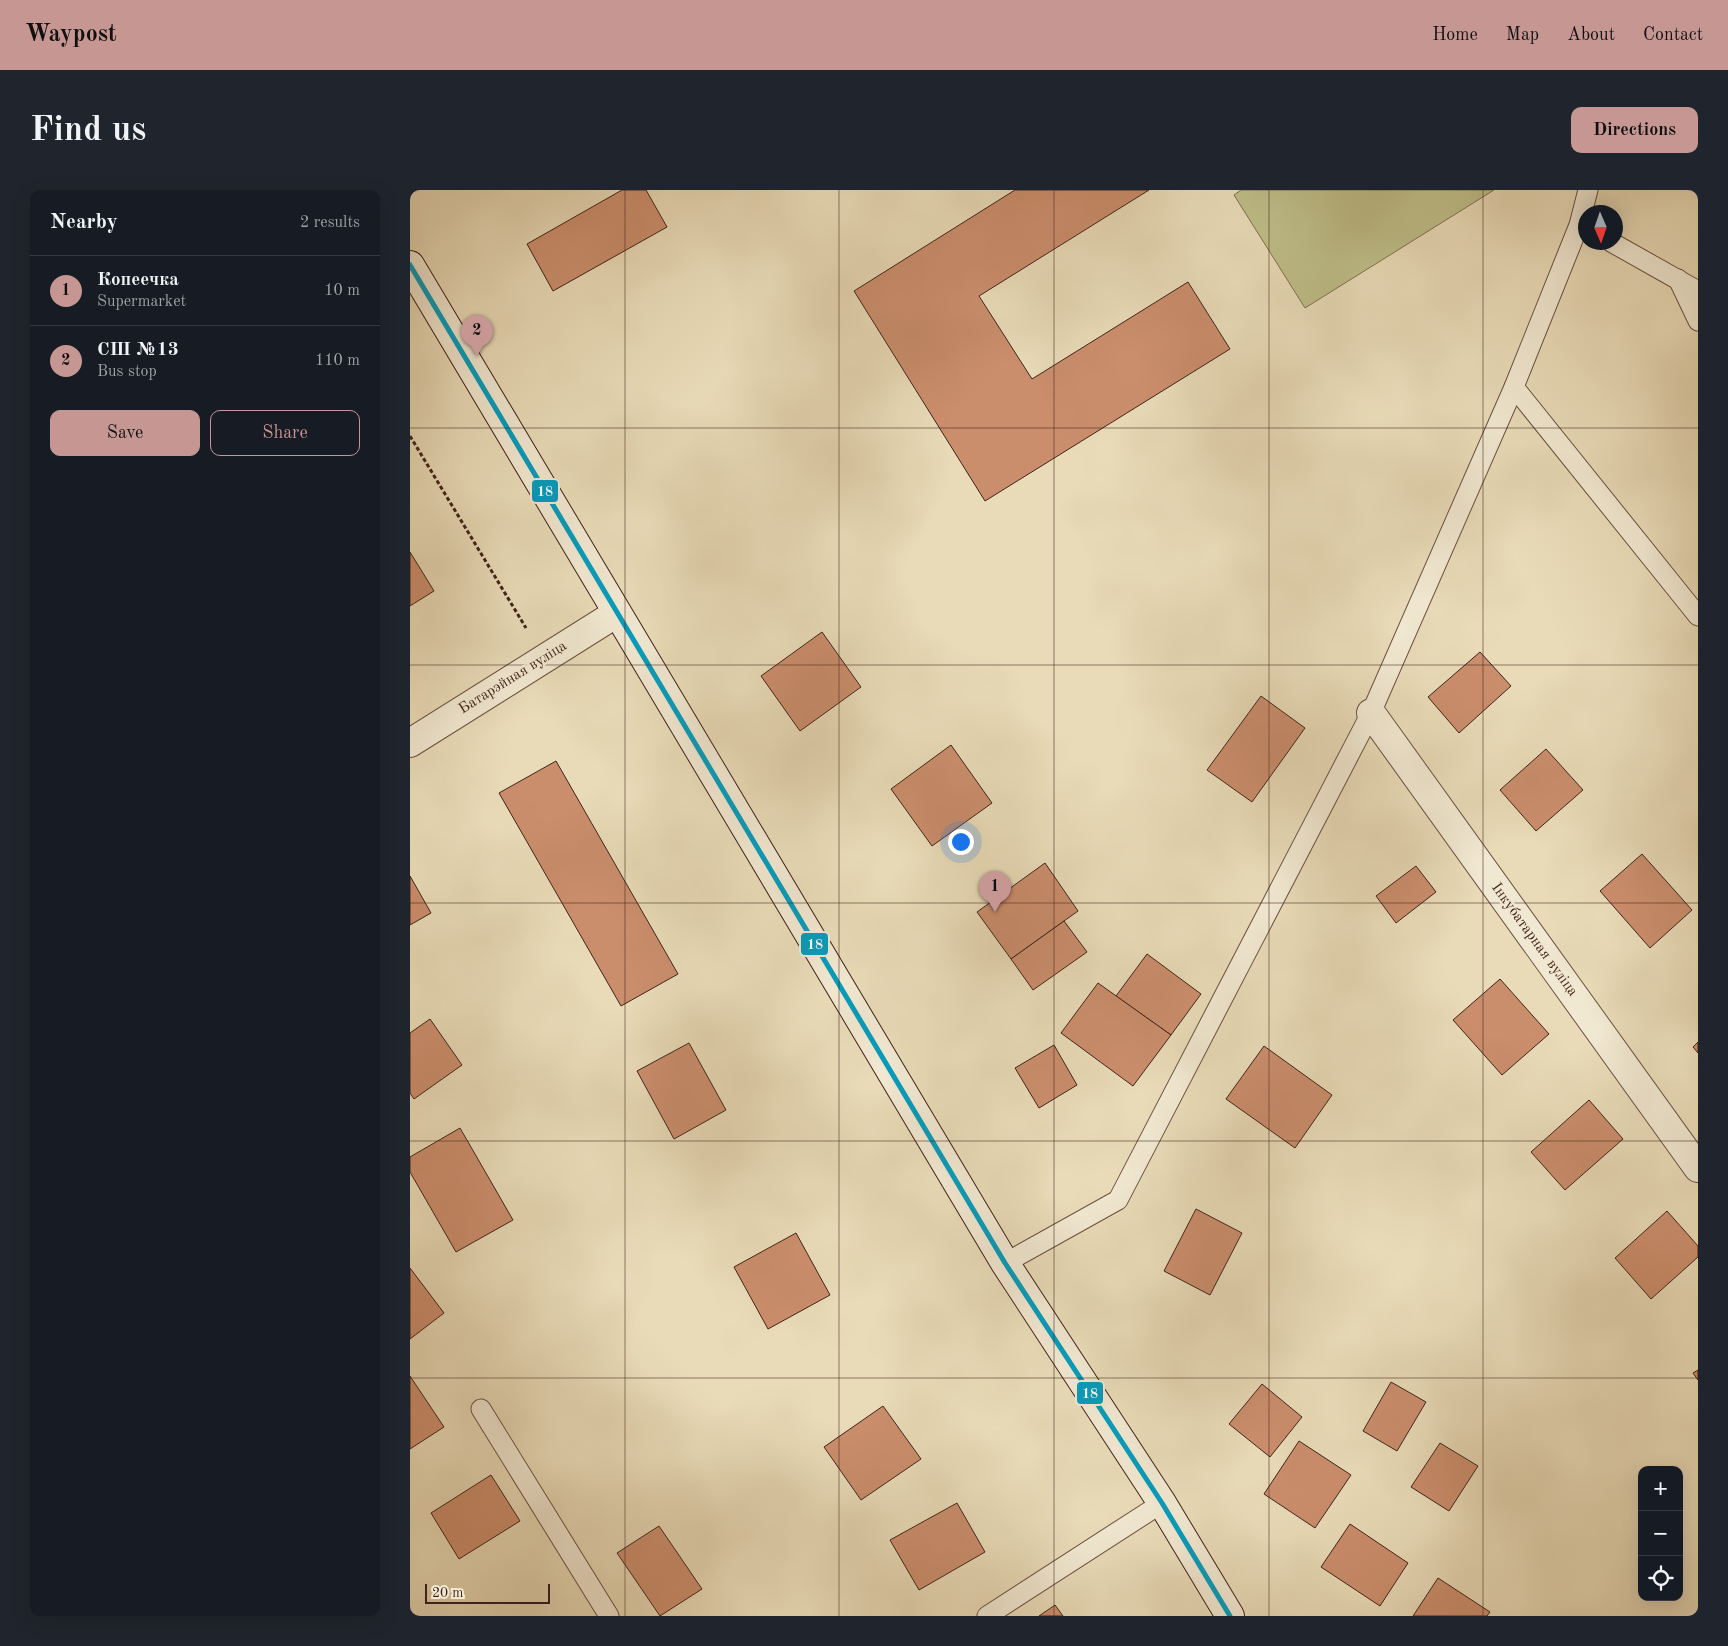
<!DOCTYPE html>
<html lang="en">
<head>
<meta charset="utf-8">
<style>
  :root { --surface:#171b24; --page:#20242c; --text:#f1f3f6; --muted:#9ea1a6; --line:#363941; --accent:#c59692 }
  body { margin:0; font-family:"Old Standard TT",serif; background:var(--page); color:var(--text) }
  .controls { position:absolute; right:15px; bottom:15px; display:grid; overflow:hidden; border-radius:10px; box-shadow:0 5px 20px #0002 }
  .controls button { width:45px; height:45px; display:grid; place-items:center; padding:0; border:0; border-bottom:1px solid var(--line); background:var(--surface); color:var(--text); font:25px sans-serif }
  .compass { position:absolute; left:1168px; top:15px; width:45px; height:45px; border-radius:50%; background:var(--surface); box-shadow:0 5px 20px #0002; rotate:178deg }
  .scale { position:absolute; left:15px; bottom:12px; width:125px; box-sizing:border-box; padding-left:5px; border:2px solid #402319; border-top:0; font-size:14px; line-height:18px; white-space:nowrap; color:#402319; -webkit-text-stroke:4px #f1e8d1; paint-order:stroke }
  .you { position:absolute; left:550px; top:651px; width:18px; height:18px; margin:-12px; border:4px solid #fff; border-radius:50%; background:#1a73e8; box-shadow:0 0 0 8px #1a73e833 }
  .badge { display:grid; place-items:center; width:32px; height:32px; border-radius:50%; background:var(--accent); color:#111; font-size:16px; font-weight:700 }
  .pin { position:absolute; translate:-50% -41px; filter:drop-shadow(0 1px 2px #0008) }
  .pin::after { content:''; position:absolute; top:26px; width:18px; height:15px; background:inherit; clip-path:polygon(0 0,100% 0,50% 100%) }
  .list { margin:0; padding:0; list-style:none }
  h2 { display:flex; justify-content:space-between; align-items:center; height:65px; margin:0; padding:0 20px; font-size:21px }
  h2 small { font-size:16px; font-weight:400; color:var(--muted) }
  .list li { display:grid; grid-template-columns:32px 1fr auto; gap:15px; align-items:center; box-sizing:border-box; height:70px; padding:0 20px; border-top:1px solid var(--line) }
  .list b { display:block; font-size:19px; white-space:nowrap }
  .list p { margin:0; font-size:16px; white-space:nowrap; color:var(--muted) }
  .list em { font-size:16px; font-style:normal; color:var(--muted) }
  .actions { display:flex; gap:10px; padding:15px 20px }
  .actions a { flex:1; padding:11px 0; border:1px solid var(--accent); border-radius:10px; text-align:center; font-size:18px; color:var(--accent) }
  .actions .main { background:var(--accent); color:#111 }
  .icon { flex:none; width:28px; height:28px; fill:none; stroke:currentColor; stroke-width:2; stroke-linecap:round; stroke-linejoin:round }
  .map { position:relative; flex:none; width:1288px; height:1426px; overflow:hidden; border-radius:10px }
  header { display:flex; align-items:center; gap:30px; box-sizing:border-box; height:70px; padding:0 25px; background:var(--accent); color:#111 }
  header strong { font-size:24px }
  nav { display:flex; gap:28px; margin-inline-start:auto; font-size:18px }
  .intro { display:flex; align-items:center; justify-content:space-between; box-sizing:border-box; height:120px; padding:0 30px }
  h1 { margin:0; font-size:35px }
  .button { padding:12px 22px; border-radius:10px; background:var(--accent); color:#111; font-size:18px; font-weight:700 }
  main { display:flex; gap:30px; padding:0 30px }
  aside { flex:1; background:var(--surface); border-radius:10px; box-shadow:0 5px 20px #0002 }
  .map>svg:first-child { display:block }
  .green { fill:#bebe89; stroke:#7f7051 }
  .building { fill:#cb8e6d; stroke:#402319 }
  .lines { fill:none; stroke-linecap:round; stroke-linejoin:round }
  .lane-casing { stroke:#6a5141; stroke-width:21 }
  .street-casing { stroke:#6a5141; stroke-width:30 }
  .secondary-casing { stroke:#402319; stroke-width:30 }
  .path { stroke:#402319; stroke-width:3; stroke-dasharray:4 2.5; stroke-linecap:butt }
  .lane { stroke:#f1e8d1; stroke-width:19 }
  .street { stroke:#f1e8d1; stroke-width:28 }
  .secondary { stroke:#f1e8d1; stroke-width:28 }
  .bus-1-casing { stroke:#f1e8d1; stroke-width:9 }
  .bus-1 { stroke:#069cbc; stroke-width:5 }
  .grid { fill:none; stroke:#402319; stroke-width:1; stroke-opacity:0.55 }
  .labels { text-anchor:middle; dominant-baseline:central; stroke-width:5; stroke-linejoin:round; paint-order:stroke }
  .street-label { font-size:15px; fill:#402319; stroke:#f1e8d1 }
  .line-badge { stroke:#f1e8d1; stroke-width:2 }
  .badge-label { font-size:14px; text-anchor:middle; font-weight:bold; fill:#fff }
</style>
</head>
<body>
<header>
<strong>Waypost</strong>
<nav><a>Home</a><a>Map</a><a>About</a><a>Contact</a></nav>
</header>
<div class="intro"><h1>Find us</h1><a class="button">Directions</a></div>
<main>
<aside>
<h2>Nearby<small>2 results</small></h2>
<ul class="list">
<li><span class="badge">1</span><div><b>Копеечка</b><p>Supermarket</p></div><em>10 m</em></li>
<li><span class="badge">2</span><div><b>СШ №13</b><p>Bus stop</p></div><em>110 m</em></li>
</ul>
<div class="actions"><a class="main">Save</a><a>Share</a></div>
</aside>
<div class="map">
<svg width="1288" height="1426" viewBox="0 0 1288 1426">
  <rect width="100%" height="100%" fill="#e9dbb8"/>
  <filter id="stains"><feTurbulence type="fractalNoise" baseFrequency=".004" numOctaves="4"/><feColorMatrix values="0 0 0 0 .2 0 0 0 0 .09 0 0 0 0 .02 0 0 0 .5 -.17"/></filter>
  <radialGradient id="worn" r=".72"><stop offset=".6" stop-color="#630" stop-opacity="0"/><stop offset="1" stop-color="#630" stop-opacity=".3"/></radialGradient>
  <!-- green -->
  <polygon class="green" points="831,0 1084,0 895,118 824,5"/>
  <!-- building -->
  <g class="building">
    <polygon points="212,0 236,0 257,37 143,101 117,54"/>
    <polygon points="605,0 739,0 569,106 622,189 778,92 820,159 575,311 444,101"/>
    <polygon points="0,362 24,401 0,416"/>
    <polygon points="412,442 451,497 390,541 351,486"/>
    <polygon points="1070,462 1101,496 1049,543 1018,507"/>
    <polygon points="851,506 895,538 842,612 797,580"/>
    <polygon points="541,555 582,613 522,656 481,599"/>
    <polygon points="1136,559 1173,600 1126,641 1090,600"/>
    <polygon points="146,571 268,784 211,816 89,603"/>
    <polygon points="1232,664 1282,720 1240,758 1190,701"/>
    <polygon points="635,673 668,721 601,769 567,722"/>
    <polygon points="1006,676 1026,702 986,733 966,706"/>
    <polygon points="0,686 21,723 0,735"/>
    <polygon points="654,731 677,762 623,800 601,769"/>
    <polygon points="737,764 791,804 761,845 706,806"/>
    <polygon points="1090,789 1139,844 1092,885 1043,830"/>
    <polygon points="688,793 761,845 723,896 651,843"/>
    <polygon points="20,829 52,875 4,909 0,903 0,843"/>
    <polygon points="1288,852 1288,863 1283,857"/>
    <polygon points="279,853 316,920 264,949 227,881"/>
    <polygon points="644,855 667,895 629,918 605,878"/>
    <polygon points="854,856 922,905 885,958 816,909"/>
    <polygon points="1179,910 1213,949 1155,1000 1121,962"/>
    <polygon points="50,938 103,1030 46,1062 0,982 0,967"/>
    <polygon points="786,1019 832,1043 800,1105 754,1081"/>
    <polygon points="1257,1021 1288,1056 1288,1067 1241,1109 1205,1068"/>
    <polygon points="386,1043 420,1105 358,1139 324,1077"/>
    <polygon points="0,1078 34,1123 0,1149"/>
    <polygon points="1288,1180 1288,1190 1283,1183"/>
    <polygon points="0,1186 34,1237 0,1259"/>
    <polygon points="981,1192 1016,1212 987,1261 953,1241"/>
    <polygon points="852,1194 892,1227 860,1267 819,1234"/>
    <polygon points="473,1216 511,1269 451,1310 414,1257"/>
    <polygon points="889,1251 941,1285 905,1338 854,1304"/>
    <polygon points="1030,1253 1068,1276 1039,1321 1001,1297"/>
    <polygon points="81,1285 110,1331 49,1369 21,1323"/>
    <polygon points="547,1313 575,1362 509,1400 480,1350"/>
    <polygon points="940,1334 998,1373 970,1416 911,1377"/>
    <polygon points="249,1336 292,1399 250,1426 207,1363"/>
    <polygon points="1028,1388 1080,1422 1077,1426 1003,1426"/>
    <polygon points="645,1415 653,1426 629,1426"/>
  </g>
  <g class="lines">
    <defs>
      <g id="lane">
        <polyline points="1201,52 1288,101"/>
        <polyline points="1268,89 1288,131"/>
        <polyline points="1104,197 1288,426"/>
        <polyline points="595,1073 708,1010 961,523 1104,197 1169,35 1178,0"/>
        <polyline points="71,1219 199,1426"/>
        <polyline points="577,1426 752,1313"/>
      </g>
      <g id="street">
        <polyline points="961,523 1288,978"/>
        <polyline points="0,553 207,423"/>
      </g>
      <polyline id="secondary" points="0,75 595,1073 752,1313 820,1426"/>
    </defs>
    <!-- lane casing -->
    <use href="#lane" class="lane-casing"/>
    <!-- street casing -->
    <use href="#street" class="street-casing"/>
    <!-- secondary casing -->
    <use href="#secondary" class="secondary-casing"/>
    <!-- path -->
    <polyline class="path" points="0,246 116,438"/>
    <!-- lane -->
    <use href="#lane" class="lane"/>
    <!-- street -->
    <use href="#street" class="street"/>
    <!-- secondary -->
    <use href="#secondary" class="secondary"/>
    <defs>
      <polyline id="bus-1" points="0,75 595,1073 752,1313 820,1426"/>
    </defs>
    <!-- bus-1 casing -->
    <use href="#bus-1" class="bus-1-casing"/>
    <!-- bus-1 -->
    <use href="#bus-1" class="bus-1"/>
  </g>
  <!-- grid -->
  <path class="grid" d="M215,0V1426M429,0V1426M644,0V1426M859,0V1426M1073,0V1426M0,238H1288M0,475H1288M0,713H1288M0,951H1288M0,1188H1288"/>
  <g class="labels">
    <!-- street labels -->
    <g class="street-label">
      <text transform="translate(103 488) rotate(-32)">Батарэйная вуліца</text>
      <text transform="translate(1124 750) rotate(54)">Інкубатарная вуліца</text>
    </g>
  </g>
  <g class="line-badge">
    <rect x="121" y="289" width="28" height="24" rx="5" fill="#069cbc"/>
    <rect x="390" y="742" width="29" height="24" rx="5" fill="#069cbc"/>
    <rect x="666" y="1191" width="28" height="24" rx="5" fill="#069cbc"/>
  </g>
  <g class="badge-label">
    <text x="135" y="306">18</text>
    <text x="405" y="759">18</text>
    <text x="680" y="1208">18</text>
  </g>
  <rect width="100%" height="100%" filter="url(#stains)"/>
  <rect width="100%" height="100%" fill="url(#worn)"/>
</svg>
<div class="controls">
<button>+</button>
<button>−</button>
<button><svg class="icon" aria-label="locate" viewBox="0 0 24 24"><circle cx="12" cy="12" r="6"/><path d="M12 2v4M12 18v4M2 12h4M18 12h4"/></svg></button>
</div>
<svg class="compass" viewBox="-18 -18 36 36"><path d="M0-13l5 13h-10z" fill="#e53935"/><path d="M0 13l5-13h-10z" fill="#9ea1a6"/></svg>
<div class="scale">20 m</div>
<div class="you"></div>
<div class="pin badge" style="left:585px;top:722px">1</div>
<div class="pin badge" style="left:67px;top:166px">2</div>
</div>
</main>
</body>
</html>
